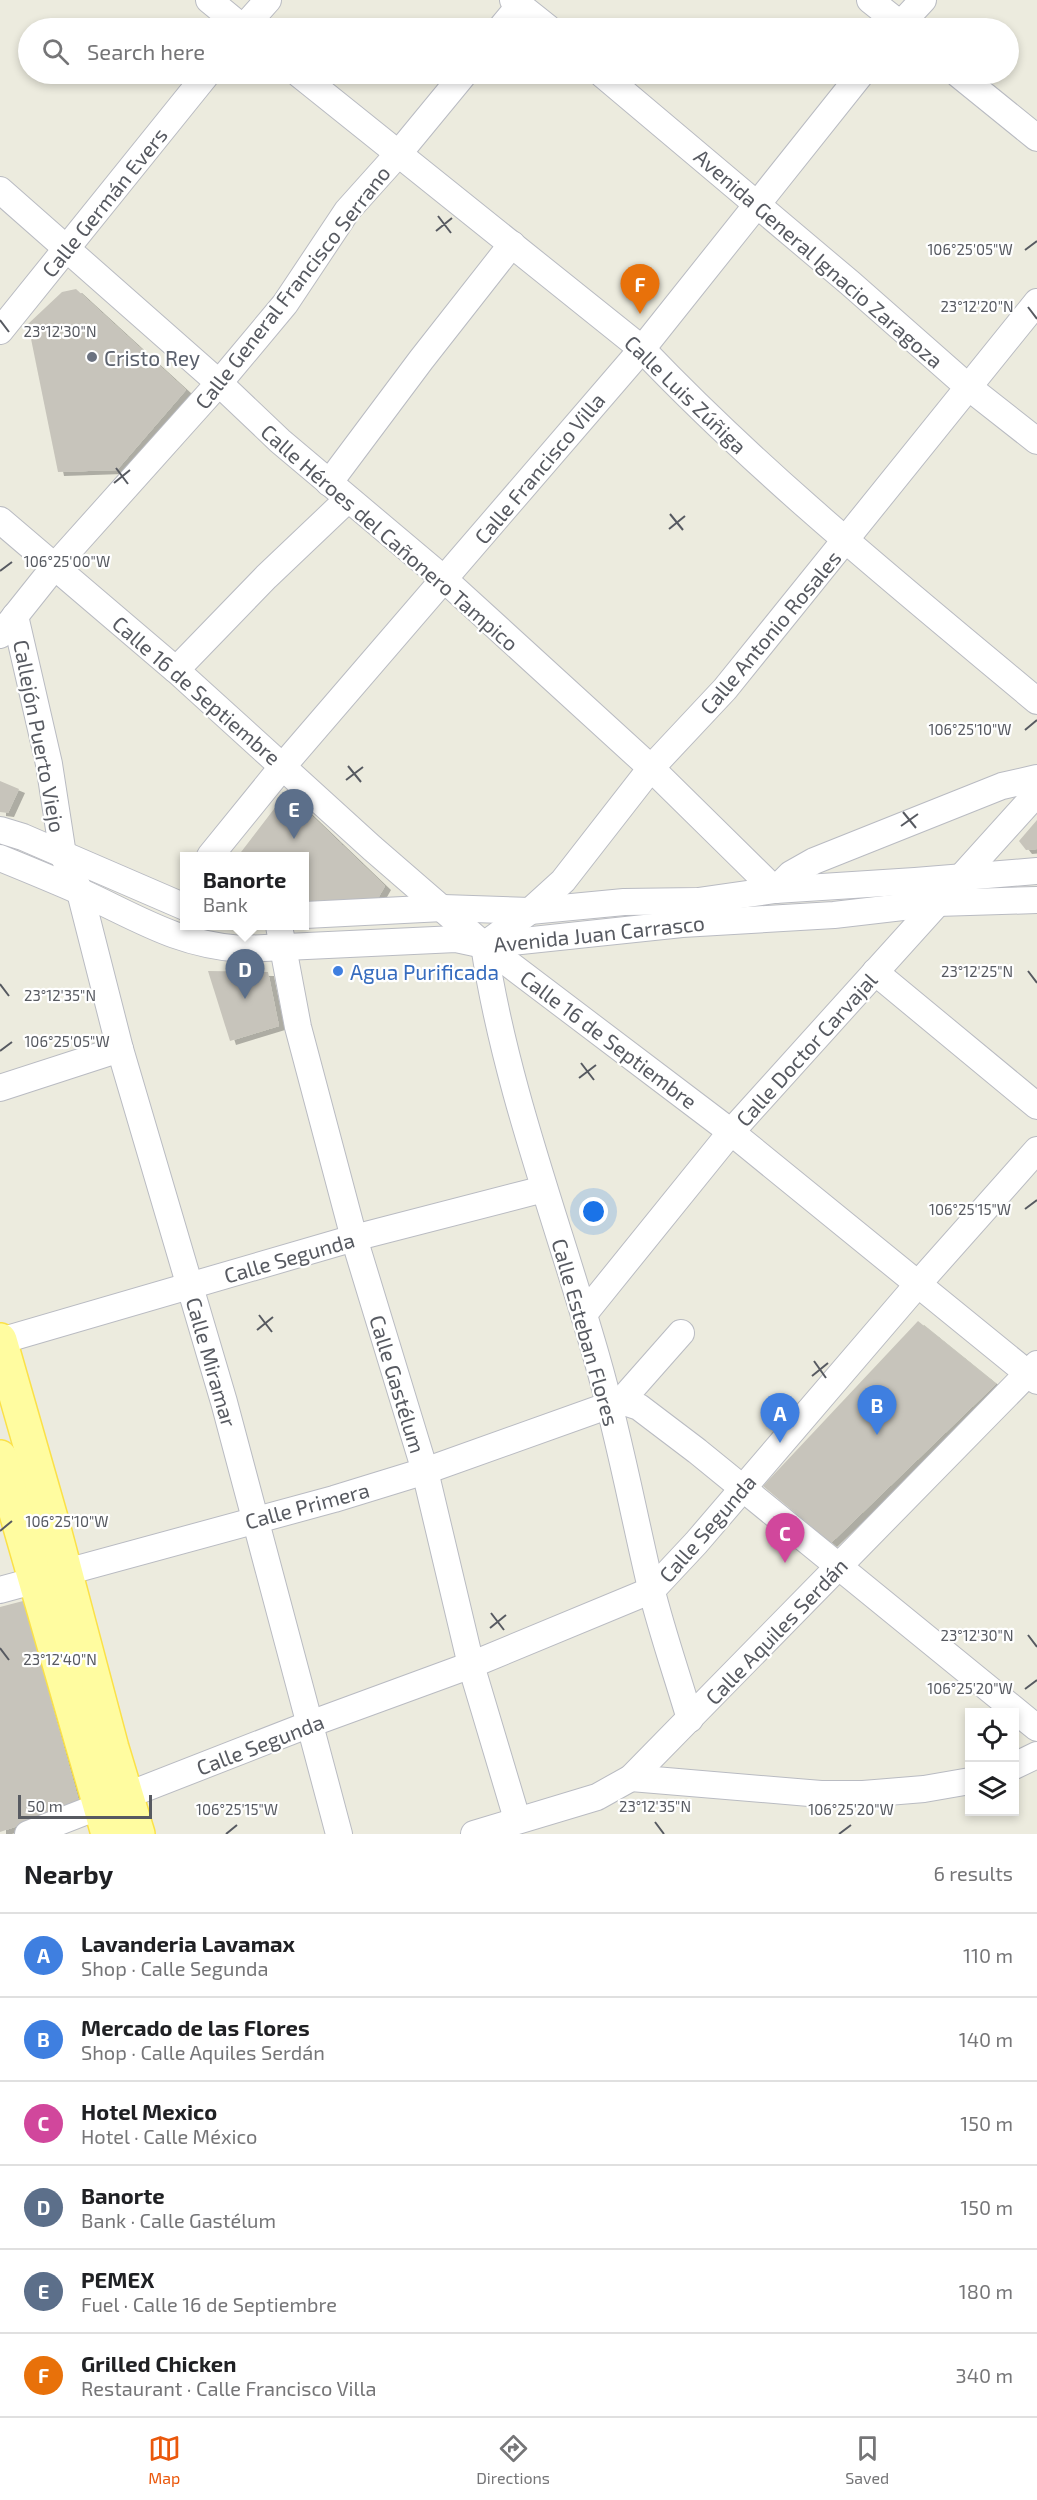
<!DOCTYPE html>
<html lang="en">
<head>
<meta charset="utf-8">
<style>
  :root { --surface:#fff; --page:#f6f6f6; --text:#202124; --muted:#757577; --line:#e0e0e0; --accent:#ea580c }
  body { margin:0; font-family:"Exo 2",sans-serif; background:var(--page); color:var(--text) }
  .controls { position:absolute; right:18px; bottom:18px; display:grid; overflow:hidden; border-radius:0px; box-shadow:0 3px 9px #0003 }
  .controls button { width:54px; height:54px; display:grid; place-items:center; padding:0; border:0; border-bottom:2px solid var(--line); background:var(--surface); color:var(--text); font:30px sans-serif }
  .scale { position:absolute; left:18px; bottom:15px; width:134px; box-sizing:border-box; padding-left:6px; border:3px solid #575a61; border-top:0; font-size:16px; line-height:21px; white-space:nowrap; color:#575a61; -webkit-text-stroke:4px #fff; paint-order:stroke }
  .you { position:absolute; left:594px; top:1212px; width:21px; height:21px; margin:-15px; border:4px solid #fff; border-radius:50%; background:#1a73e8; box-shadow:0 0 0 9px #1a73e833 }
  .badge { display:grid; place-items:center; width:39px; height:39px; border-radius:50%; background:var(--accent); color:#fff; font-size:20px; font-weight:700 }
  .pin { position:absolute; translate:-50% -50px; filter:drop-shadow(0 2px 3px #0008) }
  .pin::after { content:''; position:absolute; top:32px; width:21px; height:18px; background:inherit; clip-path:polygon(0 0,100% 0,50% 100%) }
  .popup { position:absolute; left:180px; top:852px; width:129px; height:78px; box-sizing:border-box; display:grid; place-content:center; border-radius:0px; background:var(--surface); filter:drop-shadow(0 2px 4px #0005); font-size:20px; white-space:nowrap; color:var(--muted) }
  .popup b { font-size:22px; color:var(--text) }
  .popup::after { content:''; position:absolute; left:50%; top:100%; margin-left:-12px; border:12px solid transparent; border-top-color:var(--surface) }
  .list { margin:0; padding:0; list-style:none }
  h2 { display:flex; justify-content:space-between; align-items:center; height:78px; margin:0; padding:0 24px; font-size:26px }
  h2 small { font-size:20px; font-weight:400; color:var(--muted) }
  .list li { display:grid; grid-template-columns:39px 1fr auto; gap:18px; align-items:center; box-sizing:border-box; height:84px; padding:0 24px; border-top:2px solid var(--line) }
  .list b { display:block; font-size:22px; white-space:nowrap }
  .list p { margin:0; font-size:20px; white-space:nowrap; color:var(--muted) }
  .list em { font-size:20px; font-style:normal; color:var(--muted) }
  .icon { flex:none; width:33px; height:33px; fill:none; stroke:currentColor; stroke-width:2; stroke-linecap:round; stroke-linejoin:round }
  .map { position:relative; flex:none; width:1037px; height:1834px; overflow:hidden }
  .search { position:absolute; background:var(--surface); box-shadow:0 3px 9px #0003; left:18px; right:18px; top:18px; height:66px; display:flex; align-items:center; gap:15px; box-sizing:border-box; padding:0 21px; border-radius:33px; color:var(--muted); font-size:22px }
  .sheet { height:582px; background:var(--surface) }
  nav { display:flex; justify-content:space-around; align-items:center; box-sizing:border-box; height:84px; border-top:2px solid var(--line); background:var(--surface); font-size:16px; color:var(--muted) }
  nav a { display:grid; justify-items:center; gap:3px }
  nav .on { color:var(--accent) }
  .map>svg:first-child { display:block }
  .building { fill:#c7c4bb; filter:url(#shadow) }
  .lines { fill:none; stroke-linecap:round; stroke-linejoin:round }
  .minor-casing { stroke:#b9bbc2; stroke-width:28 }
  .major-casing { stroke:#fbe148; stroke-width:36 }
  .minor { stroke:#fff; stroke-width:26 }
  .major { stroke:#fffca0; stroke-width:33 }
  .ticks { fill:none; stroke:#575a61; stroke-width:2 }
  .worship-dot { fill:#6b7280; stroke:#fff; stroke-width:2 }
  .shop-dot { fill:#3f7fe0; stroke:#fff; stroke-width:2 }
  .labels { text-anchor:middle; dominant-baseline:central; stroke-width:4.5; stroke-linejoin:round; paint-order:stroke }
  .street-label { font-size:21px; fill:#575a61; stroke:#fff }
  .worship-label { font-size:21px; fill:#5b616d; stroke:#fff; text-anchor:start }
  .shop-label { font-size:21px; fill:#366cbe; stroke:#fff; text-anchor:start }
  .ticks-label { font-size:15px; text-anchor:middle; fill:#575a61; stroke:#fff; stroke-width:4.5; stroke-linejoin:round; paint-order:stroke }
</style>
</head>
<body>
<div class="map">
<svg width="1037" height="1834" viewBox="0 0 1037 1834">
  <defs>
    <filter id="shadow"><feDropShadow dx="6" dy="4" stdDeviation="0" flood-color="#0004"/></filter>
  </defs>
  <rect width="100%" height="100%" fill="#ecebde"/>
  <!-- building -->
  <g class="building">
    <polygon points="76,289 186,390 117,470 58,472 28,324 62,292"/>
    <polygon points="0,781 19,789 8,813 0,812"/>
    <polygon points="287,792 385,886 377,900 305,901 305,856 238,856"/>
    <polygon points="1037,820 1037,849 1026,850 1019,841"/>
    <polygon points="208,971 268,972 279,1026 230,1041"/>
    <polygon points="918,1321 996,1384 831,1543 763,1486"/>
    <polygon points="23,1601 80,1805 0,1832 0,1607"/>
  </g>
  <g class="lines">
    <defs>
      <g id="minor">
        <polyline points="209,0 243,28"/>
        <polyline points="513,0 548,28"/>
        <polyline points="870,0 905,28"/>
        <polyline points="243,28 268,0"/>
        <polyline points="501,28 520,5"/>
        <polyline points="897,28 923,0"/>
        <path d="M299,74L642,349C764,477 902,588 1037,701"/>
        <polyline points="602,74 850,283 967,386 1037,441"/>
        <polyline points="958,74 1037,138"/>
        <polyline points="0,190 219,383 280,441 445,580 651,768 775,890"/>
        <polyline points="0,331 207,74"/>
        <polyline points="329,483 421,360 512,244"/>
        <polyline points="0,520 176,670 372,848 484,945 731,1132 1037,1381"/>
        <polyline points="15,616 49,764 63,855 80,892 120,1049 224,1402 339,1834"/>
        <polyline points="0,635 55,566 219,383 285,304 347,211 399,153 464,74"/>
        <polyline points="176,670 266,577 348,499"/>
        <polyline points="0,830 23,837 185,907"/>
        <polyline points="210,856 283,766 642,349 861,74"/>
        <path d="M0,858C27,869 54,880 81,892C138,918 176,944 241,949L456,939L484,945L682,924L834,915L937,903L1037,900"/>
        <polyline points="775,890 791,874 814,861 1002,786 1037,778"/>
        <polyline points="305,915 443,908 530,911 624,902 698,901 775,890 915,881 1037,871"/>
        <polyline points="279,926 298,1027 354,1238 425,1471 471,1665 517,1819"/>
        <polyline points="487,943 530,911 563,881 651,768 725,689 1037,302"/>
        <path d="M484,945C505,1086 558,1222 597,1359C619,1435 633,1512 651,1588C662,1632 677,1675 690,1719"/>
        <polyline points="875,972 1037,1106"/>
        <polyline points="0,1088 120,1049"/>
        <polyline points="584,1314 731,1132 1037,793"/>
        <polyline points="0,1341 354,1238 544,1189"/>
        <polyline points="621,1401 681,1333"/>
        <polyline points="0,1590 334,1499 425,1471 621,1401 639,1407 697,1451 1037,1728"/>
        <polyline points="1014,1766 1037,1755"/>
        <polyline points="631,1778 821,1794 863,1794 924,1789 970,1781"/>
        <polyline points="28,1834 310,1724 471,1665 652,1590 696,1543 918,1284 1037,1150"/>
        <polyline points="474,1834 597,1797 631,1778 1037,1364"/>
      </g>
      <g id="major">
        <polyline points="0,1340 53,1525 112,1748 138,1834"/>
        <polyline points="0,1457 108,1834"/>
      </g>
    </defs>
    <!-- minor casing -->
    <use href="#minor" class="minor-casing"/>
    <!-- major casing -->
    <use href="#major" class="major-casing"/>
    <!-- minor -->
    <use href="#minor" class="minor"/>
    <!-- major -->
    <use href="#major" class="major"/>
  </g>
  <!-- ticks -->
  <path class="ticks" d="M438,216L451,233M436,231L452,218M1025,250L1037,241M1028,307L1037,319M0,320L9,332M116,468L128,484M114,483L130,470M670,514L683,530M669,529L685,516M0,571L12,562M1025,730L1037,720M348,766L361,782M346,780L363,767M903,812L916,828M901,826L918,814M1028,971L1037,983M0,984L9,996M0,1051L12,1042M581,1063L594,1080M579,1078L596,1065M1025,1209L1037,1200M259,1315L272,1332M257,1330L273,1317M814,1361L826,1378M812,1376L828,1363M0,1531L12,1521M491,1613L504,1630M490,1628L506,1615M1028,1635L1037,1647M0,1648L9,1660M1025,1689L1037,1680M655,1822L664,1834M226,1834L237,1825M839,1834L851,1825"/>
  <!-- markers -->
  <circle class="worship-dot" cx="92" cy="357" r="6"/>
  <circle class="shop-dot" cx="338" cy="971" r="6"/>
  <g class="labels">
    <!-- street labels -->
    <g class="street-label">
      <text transform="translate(104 202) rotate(-51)">Calle Germán Evers</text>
      <text transform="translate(819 258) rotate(41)">Avenida General Ignacio Zaragoza</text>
      <text transform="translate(292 287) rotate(-52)">Calle General Francisco Serrano</text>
      <text transform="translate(686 394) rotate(44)">Calle Luis Zúñiga</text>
      <text transform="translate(539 468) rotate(-50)">Calle Francisco Villa</text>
      <text transform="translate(390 537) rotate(41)">Calle Héroes del Cañonero Tampico</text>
      <text transform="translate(770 632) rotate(-50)">Calle Antonio Rosales</text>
      <text transform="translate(197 690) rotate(41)">Calle 16 de Septiembre</text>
      <text transform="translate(40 736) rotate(79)">Callejón Puerto Viejo</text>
      <text transform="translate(599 933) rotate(-6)">Avenida Juan Carrasco</text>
      <text transform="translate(609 1039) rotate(37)">Calle 16 de Septiembre</text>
      <text transform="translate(806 1049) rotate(-48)">Calle Doctor Carvajal</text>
      <text transform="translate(289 1257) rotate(-16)">Calle Segunda</text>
      <text transform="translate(586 1332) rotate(74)">Calle Esteban Flores</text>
      <text transform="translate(212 1362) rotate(74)">Calle Miramar</text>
      <text transform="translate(398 1384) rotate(73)">Calle Gastélum</text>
      <text transform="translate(307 1505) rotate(-15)">Calle Primera</text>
      <text transform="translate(707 1528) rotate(-49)">Calle Segunda</text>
      <text transform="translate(776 1631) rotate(-46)">Calle Aquiles Serdán</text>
      <text transform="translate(260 1744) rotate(-21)">Calle Segunda</text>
    </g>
    <!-- worship labels -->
    <g class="worship-label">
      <text x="104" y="357">Cristo Rey</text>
    </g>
    <!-- shop labels -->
    <g class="shop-label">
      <text x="350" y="971">Agua Purificada</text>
    </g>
  </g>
  <g class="ticks-label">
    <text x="970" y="255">106°25'05"W</text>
    <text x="977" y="312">23°12'20"N</text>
    <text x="60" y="337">23°12'30"N</text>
    <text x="67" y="567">106°25'00"W</text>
    <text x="970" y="735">106°25'10"W</text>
    <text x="977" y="977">23°12'25"N</text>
    <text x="60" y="1001">23°12'35"N</text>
    <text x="67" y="1047">106°25'05"W</text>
    <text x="970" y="1215">106°25'15"W</text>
    <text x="67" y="1527">106°25'10"W</text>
    <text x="977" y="1641">23°12'30"N</text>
    <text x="60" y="1665">23°12'40"N</text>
    <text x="970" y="1694">106°25'20"W</text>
    <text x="655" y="1812">23°12'35"N</text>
    <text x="237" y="1815">106°25'15"W</text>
    <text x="851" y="1815">106°25'20"W</text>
  </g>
</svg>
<div class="controls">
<button><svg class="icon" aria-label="locate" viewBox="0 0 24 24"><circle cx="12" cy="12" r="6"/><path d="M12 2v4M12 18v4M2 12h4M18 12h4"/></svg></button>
<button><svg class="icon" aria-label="layers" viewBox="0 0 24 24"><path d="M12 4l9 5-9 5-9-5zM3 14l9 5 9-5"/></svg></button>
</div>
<div class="scale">50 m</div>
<div class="you"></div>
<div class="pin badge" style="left:780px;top:1443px;background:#3f7fe0">A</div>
<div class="pin badge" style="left:877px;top:1435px;background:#3f7fe0">B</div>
<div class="pin badge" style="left:785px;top:1563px;background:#d1479c">C</div>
<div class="pin badge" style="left:245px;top:999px;background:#5c6f8a">D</div>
<div class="popup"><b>Banorte</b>Bank</div>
<div class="pin badge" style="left:294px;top:839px;background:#5c6f8a">E</div>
<div class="pin badge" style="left:640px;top:314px;background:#e8710a">F</div>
<div class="search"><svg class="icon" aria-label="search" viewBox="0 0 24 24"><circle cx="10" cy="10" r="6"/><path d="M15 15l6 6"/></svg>Search here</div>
</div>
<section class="sheet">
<h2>Nearby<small>6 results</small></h2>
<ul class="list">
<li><span class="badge" style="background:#3f7fe0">A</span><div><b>Lavanderia Lavamax</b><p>Shop · Calle Segunda</p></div><em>110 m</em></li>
<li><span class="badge" style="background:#3f7fe0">B</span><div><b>Mercado de las Flores</b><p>Shop · Calle Aquiles Serdán</p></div><em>140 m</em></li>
<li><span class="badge" style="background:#d1479c">C</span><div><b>Hotel Mexico</b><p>Hotel · Calle México</p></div><em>150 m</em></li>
<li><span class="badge" style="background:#5c6f8a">D</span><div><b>Banorte</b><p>Bank · Calle Gastélum</p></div><em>150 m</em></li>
<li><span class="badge" style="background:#5c6f8a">E</span><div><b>PEMEX</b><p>Fuel · Calle 16 de Septiembre</p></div><em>180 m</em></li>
<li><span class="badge" style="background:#e8710a">F</span><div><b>Grilled Chicken</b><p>Restaurant · Calle Francisco Villa</p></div><em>340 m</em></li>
</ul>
</section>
<nav>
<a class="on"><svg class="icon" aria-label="map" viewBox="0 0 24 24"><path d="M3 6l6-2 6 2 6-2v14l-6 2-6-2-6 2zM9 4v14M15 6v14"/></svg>Map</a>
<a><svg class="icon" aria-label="directions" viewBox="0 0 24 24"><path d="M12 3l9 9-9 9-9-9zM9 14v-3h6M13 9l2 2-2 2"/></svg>Directions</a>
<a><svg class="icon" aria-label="saved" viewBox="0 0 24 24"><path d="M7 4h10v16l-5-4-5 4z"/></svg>Saved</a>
</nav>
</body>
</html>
